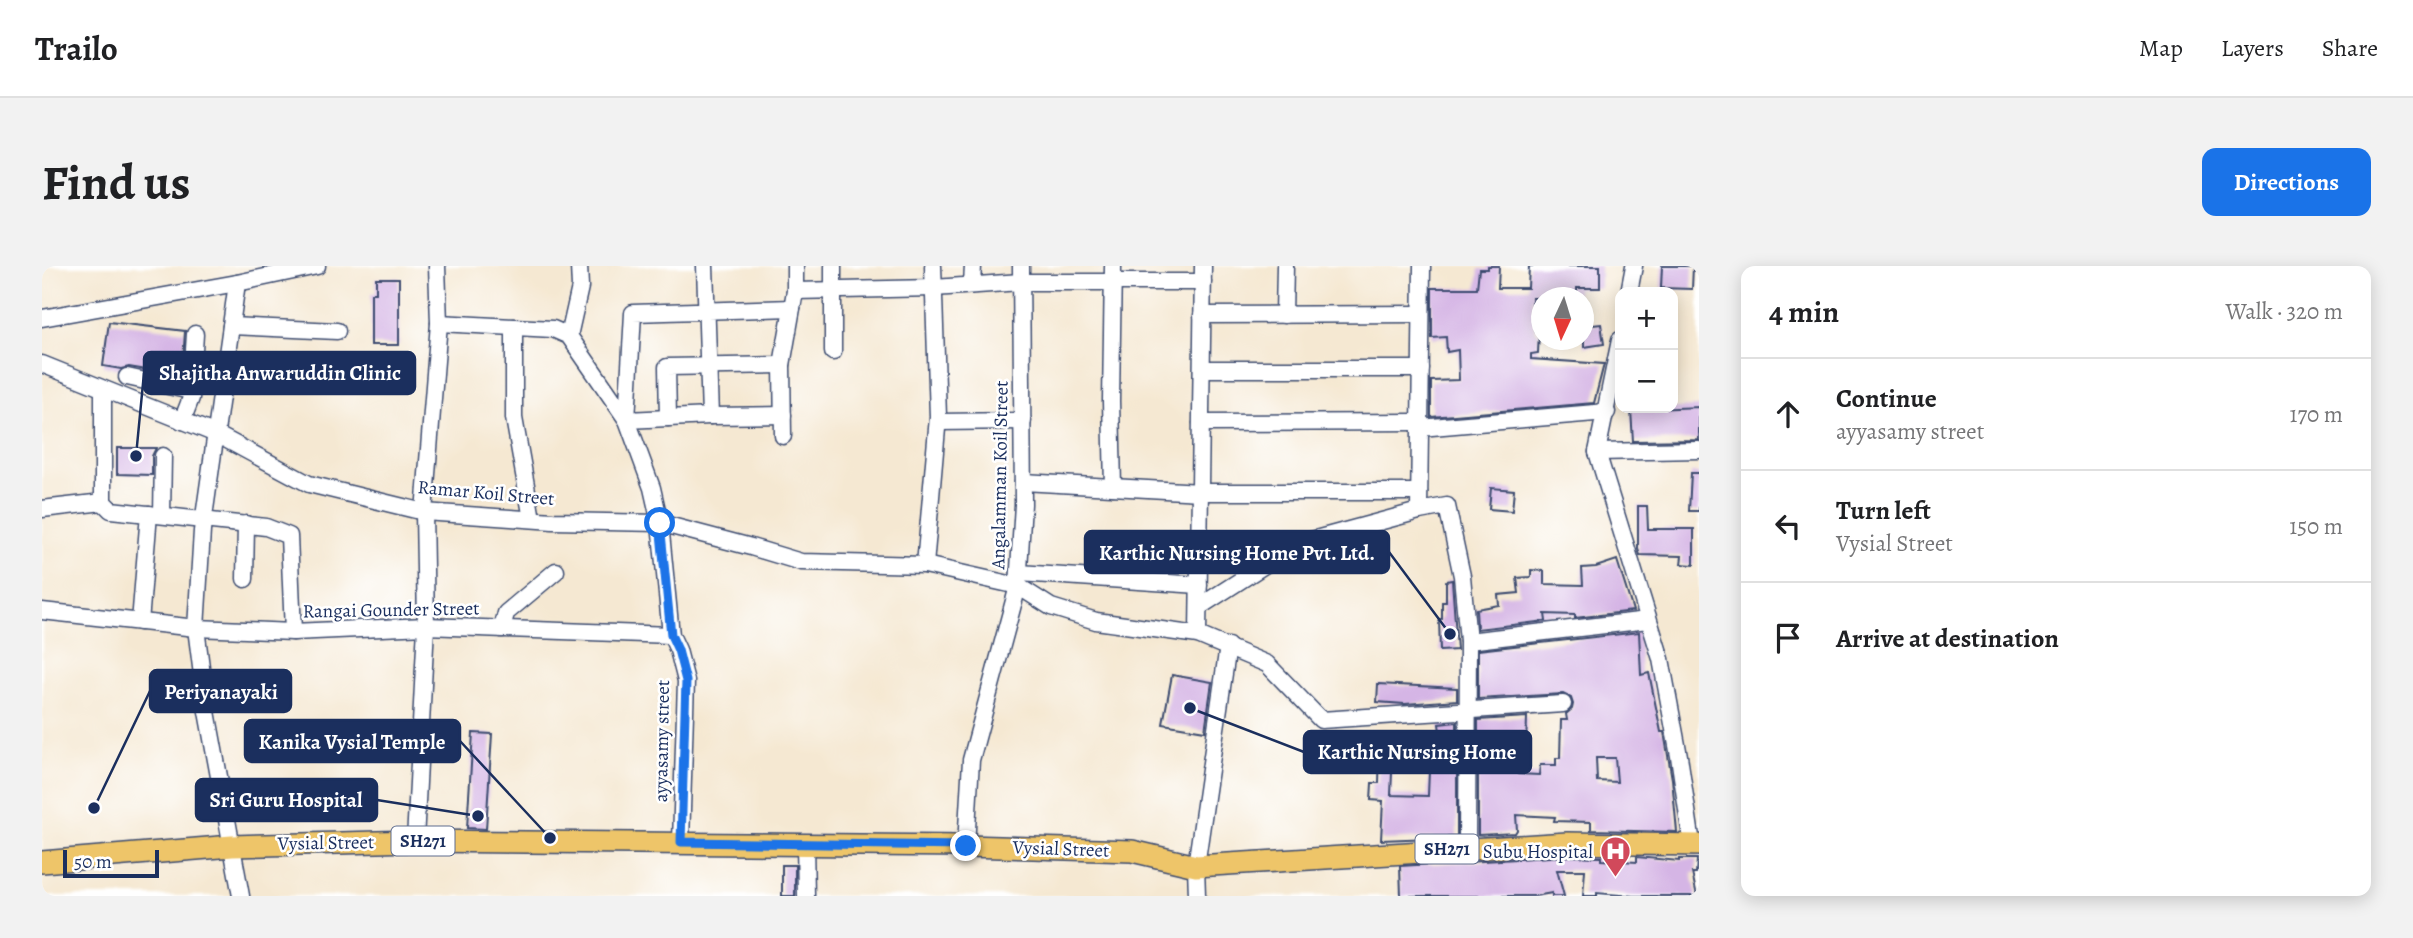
<!DOCTYPE html>
<html lang="en">
<head>
<meta charset="utf-8">
<style>
  :root { --surface:#fff; --page:#f2f2f2; --text:#202124; --muted:#757577; --line:#e0e0e0; --accent:#1a73e8 }
  body { margin:0; font-family:Alegreya,serif; background:var(--page); color:var(--text) }
  .controls { position:absolute; right:21px; top:21px; display:grid; overflow:hidden; border-radius:14px; box-shadow:0 4px 18px #0003 }
  .controls button { width:63px; height:63px; display:grid; place-items:center; padding:0; border:0; border-bottom:2px solid var(--line); background:var(--surface); color:var(--text); font:35px sans-serif }
  .compass { position:absolute; left:1489px; top:21px; width:63px; height:63px; border-radius:50%; background:var(--surface); box-shadow:0 4px 18px #0003; rotate:184deg }
  .scale { position:absolute; left:21px; bottom:18px; width:96px; box-sizing:border-box; padding-left:7px; border:4px solid #1b2f5e; border-top:0; font-size:19px; line-height:24px; white-space:nowrap; color:#1b2f5e; -webkit-text-stroke:5px #fff; paint-order:stroke }
  .stop { position:absolute; width:21px; height:21px; margin:-16px; border:5px solid #1a73e8; border-radius:50%; background:#fff }
  .stop.end { background:#1a73e8; border-color:#fff; box-shadow:0 2px 7px #0008 }
  .list { margin:0; padding:0; list-style:none }
  h2 { display:flex; justify-content:space-between; align-items:center; height:91px; margin:0; padding:0 28px; font-size:30px }
  h2 small { font-size:23px; font-weight:400; color:var(--muted) }
  .list li { display:grid; grid-template-columns:46px 1fr auto; gap:21px; align-items:center; box-sizing:border-box; height:112px; padding:0 28px; border-top:2px solid var(--line) }
  .list b { display:block; font-size:26px; white-space:nowrap }
  .list p { margin:0; font-size:23px; white-space:nowrap; color:var(--muted) }
  .list em { font-size:23px; font-style:normal; color:var(--muted) }
  .icon { flex:none; width:38px; height:38px; fill:none; stroke:currentColor; stroke-width:2; stroke-linecap:round; stroke-linejoin:round }
  .map { position:relative; flex:none; width:1657px; height:630px; overflow:hidden; border-radius:14px }
  header { display:flex; align-items:center; gap:42px; box-sizing:border-box; height:98px; padding:0 35px; background:var(--surface); border-bottom:2px solid var(--line) }
  header strong { font-size:33px }
  nav { display:flex; gap:38px; margin-inline-start:auto; font-size:24px }
  .intro { display:flex; align-items:center; justify-content:space-between; box-sizing:border-box; height:168px; padding:0 42px }
  h1 { margin:0; font-size:49px }
  .button { padding:18px 32px; border-radius:14px; background:var(--accent); color:#fff; font-size:24px; font-weight:700 }
  main { display:flex; gap:42px; padding:0 42px }
  aside { flex:1; background:var(--surface); border-radius:14px; box-shadow:0 4px 18px #0003 }
  .map>svg:first-child { display:block }
  .building { fill:#d5b5e5; fill-rule:evenodd }
  .lines { fill:none; stroke-linecap:round; stroke-linejoin:round }
  .minor-casing { stroke:#3c4b6f; stroke-width:19 }
  .major-casing { stroke:#3c4b6f; stroke-width:24 }
  .minor { stroke:#fff; stroke-width:16 }
  .major { stroke:#eec569; stroke-width:21 }
  .route { stroke:#1a73e8; stroke-width:9 }
  .labels { text-anchor:middle; dominant-baseline:central; stroke-width:5; stroke-linejoin:round; paint-order:stroke }
  .shield { fill:#fff; stroke:#5f6d8e; stroke-width:2 }
  .shield-label { font-size:18px; font-weight:bold; fill:#1b2f5e }
  .street-label { font-size:19px; fill:#1b2f5e; stroke:#fff }
  .poi-label { font-size:19px; fill:#1b2f5e; stroke:#fff; text-anchor:end }
  .leader { fill:none; stroke:#1b2f5e; stroke-width:2.5 }
  .callout-dot { fill:#1b2f5e; stroke:#fff; stroke-width:2.5 }
  .callout { fill:#1b2f5e; stroke:#1b2f5e; stroke-width:2.5 }
  .callout-label { font-size:21px; text-anchor:middle; font-weight:bold; fill:#fff }
</style>
</head>
<body>
<header>
<strong>Trailo</strong>
<nav><a>Map</a><a>Layers</a><a>Share</a></nav>
</header>
<div class="intro"><h1>Find us</h1><a class="button">Directions</a></div>
<main>
<div class="map">
<svg width="1657" height="630" viewBox="0 0 1657 630">
  <rect width="100%" height="100%" fill="#fff"/>
  <filter id="ink" filterUnits="userSpaceOnUse"><feTurbulence type="fractalNoise" baseFrequency=".0143" numOctaves="2"/><feDisplacementMap in="SourceGraphic" scale="14" xChannelSelector="R" yChannelSelector="G"/><feConvolveMatrix kernelMatrix="1 2 1 2 8 2 1 2 1" color-interpolation-filters="sRGB"/></filter>
  <filter id="wash" filterUnits="userSpaceOnUse"><feTurbulence type="fractalNoise" baseFrequency=".00686" numOctaves="4" result="noise"/><feDisplacementMap in="SourceGraphic" scale="28" xChannelSelector="R" yChannelSelector="G"/><feGaussianBlur stdDeviation="1.57" result="paint"/><feColorMatrix in="noise" values="0 0 0 0 0 0 0 0 0 0 0 0 0 0 0 0 0 1.4 0 .05"/><feComposite in="paint" operator="in"/></filter>
  <g filter="url(#wash)">
    <rect width="100%" height="100%" fill="#f5e8d2"/>
    <g id="blocks">
      <!-- building -->
      <g class="building">
        <polygon points="1446,0 1457,0 1456,22 1486,22 1487,0 1558,0 1558,22 1535,22 1535,28 1525,28 1525,32 1490,32 1493,66 1497,66 1496,87 1489,88 1489,93 1562,98 1552,137 1389,151 1389,115 1417,114 1416,84 1405,86 1404,71 1390,72 1390,22 1435,22 1437,3 1446,3"/>
        <polygon points="1620,0 1651,0 1650,23 1619,22"/>
        <polygon points="334,12 357,12 357,79 329,79 329,27 334,27"/>
        <polygon points="67,56 143,65 140,110 87,101 79,103 61,100"/>
        <polygon points="1559,58 1562,78 1542,81 1542,60"/>
        <polygon points="1657,141 1657,174 1591,175 1589,144"/>
        <polygon points="75,182 114,182 110,190 110,209 75,208"/>
        <polygon points="1649,207 1657,207 1657,245 1647,245"/>
        <polygon points="1449,222 1472,224 1470,245 1447,243"/>
        <polygon points="1596,240 1605,240 1606,263 1652,263 1652,299 1639,298 1640,290 1598,289 1596,283"/>
        <polygon points="1575,294 1591,345 1533,352 1533,349 1503,348 1504,355 1435,363 1434,343 1457,339 1456,329 1477,327 1475,312 1489,311 1489,304 1502,305 1502,318 1541,319 1540,302 1554,301"/>
        <polygon points="1410,314 1415,384 1398,385 1397,353 1400,353 1400,336 1404,336 1404,315"/>
        <path d="M1597,366L1599,409L1607,407L1619,466H1622L1630,513L1635,566L1549,564V556L1512,555L1513,551L1474,549L1475,564L1473,567L1436,569V454L1485,451L1484,481H1475L1476,508L1497,509L1498,499H1514V492H1518L1519,454H1525L1524,448L1530,443L1531,438L1529,432L1521,428L1436,433V384ZM1554,492H1573L1575,516L1555,515Z"/>
        <polygon points="1130,409 1170,416 1163,465 1121,458"/>
        <polygon points="1336,418 1415,422 1415,434 1363,438 1335,436"/>
        <polygon points="1415,456 1415,571 1339,574 1341,535 1329,534 1330,517 1337,517 1338,484 1351,484 1349,529 1386,530 1388,479 1400,480 1397,458"/>
        <polygon points="431,467 450,468 444,563 425,562"/>
        <polygon points="1525,590 1559,591 1559,594 1595,596 1595,591 1637,595 1637,593 1655,593 1654,607 1650,607 1655,630 1591,630 1555,627 1555,630 1541,630 1543,604 1515,604 1522,630 1510,630 1510,627 1493,630 1359,630 1358,600"/>
        <rect x="740" y="599" width="13" height="31"/>
      </g>
    </g>
  </g>
  <g filter="url(#ink)">
    <use href="#blocks" fill-opacity="0" stroke="#3c4b6f" stroke-width="2"/>
    <g class="lines">
      <defs>
        <g id="minor">
          <polyline points="663,0 668,150 585,154 591,47 750,42"/>
          <polyline points="195,17 160,265 154,362 164,440 199,630"/>
          <polyline points="930,19 931,0"/>
          <polyline points="753,25 892,22 979,16 1161,16"/>
          <polyline points="1587,26 1592,0"/>
          <polyline points="1160,49 1379,48"/>
          <polyline points="1242,49 1243,0"/>
          <polyline points="0,52 195,17 275,0"/>
          <polyline points="397,57 511,63 527,70 585,154 610,222 618,257 629,369 636,384 644,415 639,576"/>
          <polyline points="189,60 295,65"/>
          <polyline points="472,61 472,152 490,253"/>
          <polyline points="527,70 538,21 537,0"/>
          <polyline points="1578,74 1555,186 1619,393 1637,490 1650,578"/>
          <polyline points="791,86 791,0"/>
          <polyline points="0,98 174,168 267,218 382,246 511,255 618,257 709,281 759,296 883,299 976,320 1009,341 1054,355 1156,369 1225,398 1279,454 1521,438"/>
          <polyline points="1160,103 1379,103"/>
          <polyline points="85,111 149,125"/>
          <polyline points="61,123 61,236 69,244 224,261 247,270 251,366"/>
          <polyline points="668,150 741,149"/>
          <polyline points="626,152 625,101 740,99"/>
          <polyline points="140,155 149,132 153,68"/>
          <polyline points="896,156 981,155"/>
          <polyline points="1159,157 1378,156"/>
          <polyline points="1378,162 1565,146"/>
          <polyline points="741,170 740,99 753,25 753,0"/>
          <polyline points="1555,186 1657,184"/>
          <polyline points="981,216 1159,226 1377,226"/>
          <polyline points="1071,221 1069,135 1071,0"/>
          <polyline points="0,243 61,236"/>
          <polyline points="1377,245 1405,240 1420,310 1426,375 1606,354"/>
          <polyline points="120,249 121,190"/>
          <polyline points="883,299 896,151 891,0"/>
          <polyline points="977,307 1157,319"/>
          <polyline points="203,313 204,258"/>
          <polyline points="1157,341 1255,278 1377,245 1380,0"/>
          <polyline points="0,345 154,362 251,366 384,360 629,369"/>
          <polyline points="98,356 107,248"/>
          <polyline points="460,363 464,347 514,305"/>
          <polyline points="1156,369 1161,0"/>
          <polyline points="373,575 384,360 382,246 397,57 395,0"/>
          <polyline points="763,577 764,630"/>
          <polyline points="924,580 929,494 976,320 981,238 979,0"/>
          <polyline points="1425,581 1426,375"/>
          <polyline points="1155,630 1154,600 1186,380"/>
        </g>
        <polyline id="major" points="0,596 190,580 373,575 924,580 1090,585 1154,600 1525,577 1657,579"/>
      </defs>
      <!-- minor casing -->
      <use href="#minor" class="minor-casing"/>
      <!-- major casing -->
      <use href="#major" class="major-casing"/>
      <!-- minor -->
      <use href="#minor" class="minor"/>
      <!-- major -->
      <use href="#major" class="major"/>
    </g>
  </g>
  <g class="lines" filter="url(#ink)">
    <!-- route -->
    <polyline class="route" points="618,257 629,369 636,384 644,415 639,576 924,580"/>
  </g>
  <!-- icons -->
  <defs>
    <symbol id="hospital-pin" viewBox="-11 -11 22 30"><path d="M0 17L-7.5 6A9.5 9.5 0 1 1 7.5 6Z" fill="#d1495b" stroke="#fff"/><path d="M-5-5h3v3.5h4V-5h3V5h-3V1.5h-4V5h-3Z" fill="#fff"/></symbol>
  </defs>
  <g fill-rule="evenodd">
    <use href="#hospital-pin" x="1556" y="568" width="35" height="47"/>
  </g>
  <g class="labels">
    <!-- shield labels -->
    <g class="shield">
      <rect x="349.5" y="560.5" width="63" height="29" rx="5"/>
      <rect x="1373.5" y="568.5" width="63" height="29" rx="5"/>
    </g>
    <g class="shield-label">
      <text x="381" y="575">SH271</text>
      <text x="1405" y="583">SH271</text>
    </g>
    <!-- street labels -->
    <g class="street-label">
      <text transform="translate(958 209) rotate(-89)">Angalamman Koil Street</text>
      <text transform="translate(444 227) rotate(5)">Ramar Koil Street</text>
      <text transform="translate(349 344) rotate(-1)">Rangai Gounder Street</text>
      <text transform="translate(620 475) rotate(-89)">ayyasamy street</text>
      <text transform="translate(284 577) rotate(-1)">Vysial Street</text>
      <text transform="translate(1019 583) rotate(2)">Vysial Street</text>
    </g>
    <!-- poi labels -->
    <g class="poi-label">
      <text x="1551" y="586">Subu Hospital</text>
    </g>
  </g>
  <!-- callouts -->
  <path class="leader" d="M94 190L102 107M1408 368L1347 286M52 542L108 425M508 572L418 475M1148 442L1262 486M436 550L335 534"/>
  <g class="callout-dot">
    <circle cx="94" cy="190" r="7"/>
    <circle cx="1408" cy="368" r="7"/>
    <circle cx="52" cy="542" r="7"/>
    <circle cx="508" cy="572" r="7"/>
    <circle cx="1148" cy="442" r="7"/>
    <circle cx="436" cy="550" r="7"/>
  </g>
  <g class="callout">
    <rect x="102" y="86" width="271" height="42" rx="7"/>
    <rect x="1043" y="265" width="304" height="42" rx="7"/>
    <rect x="108" y="404" width="141" height="42" rx="7"/>
    <rect x="203" y="454" width="215" height="42" rx="7"/>
    <rect x="1262" y="465" width="227" height="42" rx="7"/>
    <rect x="154" y="513" width="181" height="42" rx="7"/>
  </g>
  <g class="callout-label">
    <text x="238" y="114">Shajitha Anwaruddin Clinic</text>
    <text x="1195" y="294">Karthic Nursing Home Pvt. Ltd.</text>
    <text x="179" y="433">Periyanayaki</text>
    <text x="310" y="483">Kanika Vysial Temple</text>
    <text x="1375" y="493">Karthic Nursing Home</text>
    <text x="244" y="541">Sri Guru Hospital</text>
  </g>
</svg>
<div class="controls">
<button>+</button>
<button>−</button>
</div>
<svg class="compass" viewBox="-18 -18 36 36"><path d="M0-13l5 13h-10z" fill="#e53935"/><path d="M0 13l5-13h-10z" fill="#757577"/></svg>
<div class="scale">50 m</div>
<div class="stop" style="left:618px;top:257px"></div>
<div class="stop end" style="left:924px;top:580px"></div>
</div>
<aside>
<h2>4 min<small>Walk · 320 m</small></h2>
<ul class="list">
<li><svg class="icon" aria-label="ahead" viewBox="0 0 24 24"><path d="M12 20V5M6 11l6-6 6 6"/></svg><div><b>Continue</b><p>ayyasamy street</p></div><em>170 m</em></li>
<li><svg class="icon" aria-label="left" viewBox="0 0 24 24"><path d="M17 20v-9H6M10 6l-5 5 5 5"/></svg><div><b>Turn left</b><p>Vysial Street</p></div><em>150 m</em></li>
<li><svg class="icon" aria-label="arrive" viewBox="0 0 24 24"><path d="M6 21V4h12l-3 4 3 4H6"/></svg><div><b>Arrive at destination</b></div></li>
</ul>
</aside>
</main>
</body>
</html>
